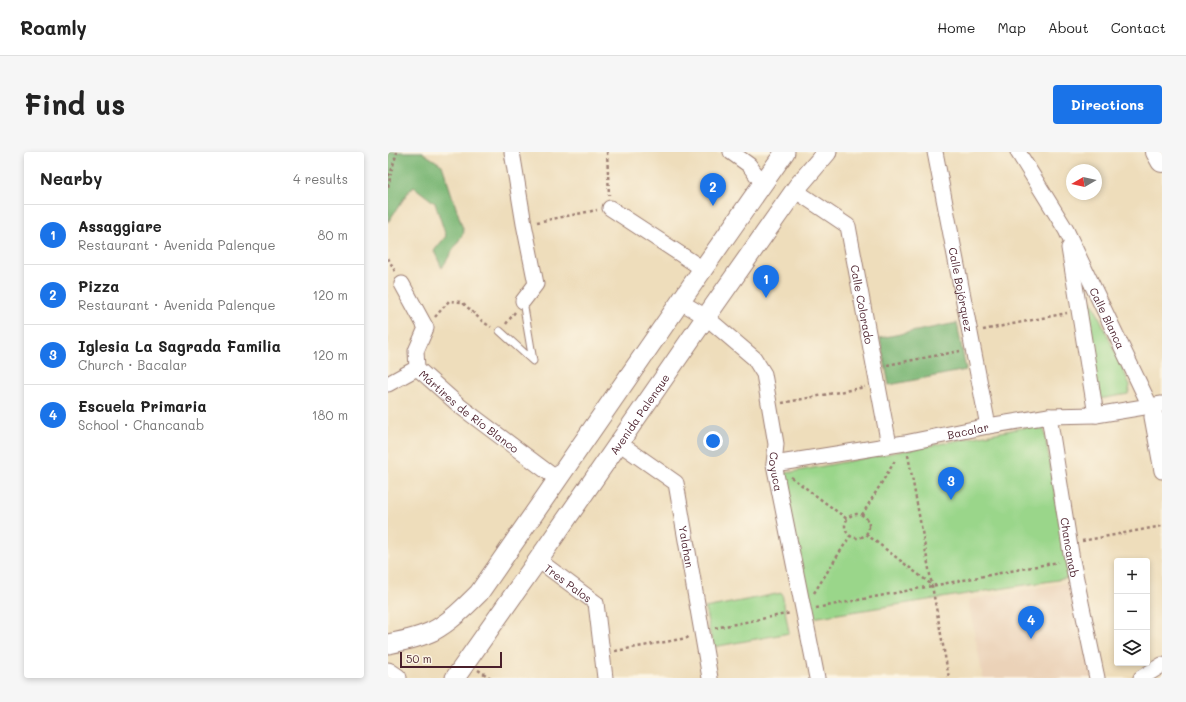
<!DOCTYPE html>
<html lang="en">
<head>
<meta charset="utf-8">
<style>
  :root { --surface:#fff; --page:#f6f6f6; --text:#222; --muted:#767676; --line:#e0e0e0; --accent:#1a73e8 }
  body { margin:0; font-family:Mali,sans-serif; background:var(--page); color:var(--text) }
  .controls { position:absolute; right:12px; bottom:12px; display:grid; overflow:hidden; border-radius:4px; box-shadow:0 2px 6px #0003 }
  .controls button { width:36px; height:36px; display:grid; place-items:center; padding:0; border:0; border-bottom:1px solid var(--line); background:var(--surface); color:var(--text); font:20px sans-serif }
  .compass { position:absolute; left:678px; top:12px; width:36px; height:36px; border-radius:50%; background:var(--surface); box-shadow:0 2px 6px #0003; rotate:261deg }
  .scale { position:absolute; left:12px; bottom:10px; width:102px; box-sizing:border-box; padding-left:4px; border:2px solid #4a1f2b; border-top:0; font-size:11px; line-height:14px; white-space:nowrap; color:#4a1f2b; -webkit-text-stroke:3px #fcf5e5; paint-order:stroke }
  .you { position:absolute; left:325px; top:289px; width:14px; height:14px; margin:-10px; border:3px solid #fff; border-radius:50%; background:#1a73e8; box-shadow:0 0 0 6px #1a73e833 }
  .badge { display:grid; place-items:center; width:26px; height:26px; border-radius:50%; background:var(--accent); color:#fff; font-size:13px; font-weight:700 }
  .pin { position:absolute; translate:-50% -33px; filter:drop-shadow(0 1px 2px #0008) }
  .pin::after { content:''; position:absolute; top:21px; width:14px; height:12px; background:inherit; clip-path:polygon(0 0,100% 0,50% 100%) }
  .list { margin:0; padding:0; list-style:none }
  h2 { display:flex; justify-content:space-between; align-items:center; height:52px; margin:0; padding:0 16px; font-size:17px }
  h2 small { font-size:13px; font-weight:400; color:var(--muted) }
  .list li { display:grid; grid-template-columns:26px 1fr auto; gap:12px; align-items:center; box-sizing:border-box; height:60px; padding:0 16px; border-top:1px solid var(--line) }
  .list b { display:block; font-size:15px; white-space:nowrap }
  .list p { margin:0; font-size:13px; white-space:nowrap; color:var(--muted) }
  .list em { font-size:13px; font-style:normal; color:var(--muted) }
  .icon { flex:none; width:22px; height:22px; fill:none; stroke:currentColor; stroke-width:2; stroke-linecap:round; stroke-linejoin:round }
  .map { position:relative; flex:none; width:774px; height:526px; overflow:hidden; border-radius:4px }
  header { display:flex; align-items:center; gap:24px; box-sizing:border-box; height:56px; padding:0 20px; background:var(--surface); border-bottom:1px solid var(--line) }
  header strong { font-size:19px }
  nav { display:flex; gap:22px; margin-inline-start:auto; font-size:14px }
  .intro { display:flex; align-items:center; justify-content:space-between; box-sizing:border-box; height:96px; padding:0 24px }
  h1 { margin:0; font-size:28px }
  .button { padding:10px 18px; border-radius:4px; background:var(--accent); color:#fff; font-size:14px; font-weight:700 }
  main { display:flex; gap:24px; padding:0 24px }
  aside { flex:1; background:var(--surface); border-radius:4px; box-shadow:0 2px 6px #0003 }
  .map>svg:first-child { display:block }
  .built { fill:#ebd2b8 }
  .green { fill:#9ad68a; stroke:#727a5a }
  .forest { fill:#7bb776; stroke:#626b50 }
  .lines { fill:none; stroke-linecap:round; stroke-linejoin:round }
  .service-casing { stroke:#9c7e73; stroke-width:9 }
  .minor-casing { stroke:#9c7e73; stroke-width:17 }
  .tertiary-casing { stroke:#9c7e73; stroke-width:21 }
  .primary-casing { stroke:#9c7e73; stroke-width:24 }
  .path { stroke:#9c7e73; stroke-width:2.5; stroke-dasharray:3 3; stroke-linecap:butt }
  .service { stroke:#fff; stroke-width:7 }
  .minor { stroke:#fff; stroke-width:15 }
  .tertiary { stroke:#fff; stroke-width:19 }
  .primary { stroke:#fff; stroke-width:22 }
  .labels { text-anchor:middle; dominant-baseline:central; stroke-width:3.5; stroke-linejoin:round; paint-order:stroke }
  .street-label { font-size:11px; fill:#4a1f2b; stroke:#fcf5e5 }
</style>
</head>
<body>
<header>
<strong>Roamly</strong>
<nav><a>Home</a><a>Map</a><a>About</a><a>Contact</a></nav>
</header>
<div class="intro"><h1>Find us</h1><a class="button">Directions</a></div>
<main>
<aside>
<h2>Nearby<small>4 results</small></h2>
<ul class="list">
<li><span class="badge">1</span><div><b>Assaggiare</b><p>Restaurant · Avenida Palenque</p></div><em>80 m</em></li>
<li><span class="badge">2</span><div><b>Pizza</b><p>Restaurant · Avenida Palenque</p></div><em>120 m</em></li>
<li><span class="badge">3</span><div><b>Iglesia La Sagrada Familia</b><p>Church · Bacalar</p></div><em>120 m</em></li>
<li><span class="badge">4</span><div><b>Escuela Primaria</b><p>School · Chancanab</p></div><em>180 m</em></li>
</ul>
</aside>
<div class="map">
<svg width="774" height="526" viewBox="0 0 774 526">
  <rect width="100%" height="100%" fill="#fcf5e5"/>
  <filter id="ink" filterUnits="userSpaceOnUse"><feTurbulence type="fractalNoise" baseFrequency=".025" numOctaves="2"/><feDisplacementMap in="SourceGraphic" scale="8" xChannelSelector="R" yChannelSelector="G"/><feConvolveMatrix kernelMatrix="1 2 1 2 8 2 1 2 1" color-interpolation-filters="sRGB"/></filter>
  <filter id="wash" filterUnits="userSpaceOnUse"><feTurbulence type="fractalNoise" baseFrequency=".012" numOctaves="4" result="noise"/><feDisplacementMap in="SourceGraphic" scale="16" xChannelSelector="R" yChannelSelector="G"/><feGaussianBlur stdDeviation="0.9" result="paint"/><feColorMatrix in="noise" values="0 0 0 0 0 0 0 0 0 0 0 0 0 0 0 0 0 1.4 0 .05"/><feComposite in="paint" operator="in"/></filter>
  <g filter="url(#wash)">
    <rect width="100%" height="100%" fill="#edb"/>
    <!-- built -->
    <polygon class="built" points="688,429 705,526 595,526 580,448"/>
    <!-- green -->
    <g class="green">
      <polygon points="704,149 742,233 740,242 711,247 694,153"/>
      <polygon points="655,272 682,426 424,466 394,322"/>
      <polygon points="394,441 401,481 325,495 317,456"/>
    </g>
    <!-- forest -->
    <g class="forest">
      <polygon points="0,0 35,0 35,1 54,13 76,80 54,116 46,99 58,84 47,51 26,35 21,39 0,70"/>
      <polygon points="569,171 578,218 501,233 492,186"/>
    </g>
  </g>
  <g filter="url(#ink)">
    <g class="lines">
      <defs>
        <polyline id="service" points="112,179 145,209 135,149"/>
        <g id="minor">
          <polyline points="124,0 136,72 148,132 135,149"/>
          <polyline points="343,0 361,13 375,32"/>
          <path id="s1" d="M547,0L600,274"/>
          <path id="s2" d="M630,0L678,78L762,254L774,276"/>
          <path id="s3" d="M410,34L414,43L460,74L501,293"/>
          <polyline points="222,56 315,117"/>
          <polyline points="681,96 708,263"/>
          <path id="s4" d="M14,132L38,176L28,199L29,216L73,255L169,327"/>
          <path id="s5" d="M293,150L318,165L366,206L376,222L388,292L386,312L429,526"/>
          <polyline points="0,232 29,216"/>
          <path id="s6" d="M661,264L684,408L709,526"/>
          <polyline points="764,265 774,319"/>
          <path id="s7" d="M231,291L288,331L322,526"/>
          <path id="s8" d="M386,312L517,291L600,274L661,264L708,263L774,252"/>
          <path id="s9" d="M150,408L208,451L217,526"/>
          <polyline points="753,526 774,513"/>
        </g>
        <g id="tertiary">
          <path d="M0,492C15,489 31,486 45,479C62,470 77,455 91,441L315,117L397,0"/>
          <polyline points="0,520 9,526"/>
          <path id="s10" d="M67,526L150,408L318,165L410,34L439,0"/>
        </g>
        <polyline id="primary" points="769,0 774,9"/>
      </defs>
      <!-- service casing -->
      <use href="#service" class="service-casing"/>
      <!-- minor casing -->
      <use href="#minor" class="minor-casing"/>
      <!-- tertiary casing -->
      <use href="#tertiary" class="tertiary-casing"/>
      <!-- primary casing -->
      <use href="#primary" class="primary-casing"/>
      <!-- path -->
      <g class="path">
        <polyline points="219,0 221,43"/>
        <polyline points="0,24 3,20 9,0"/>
        <polyline points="0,35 3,22"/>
        <polyline points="149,70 209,58"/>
        <polyline points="0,106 8,121"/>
        <polyline points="47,165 61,149 74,150 95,170 103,175"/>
        <polyline points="118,172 127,160"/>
        <polyline points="595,178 679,161"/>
        <polyline points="499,213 572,199"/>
        <polyline points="394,251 477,235"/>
        <polyline points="520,303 561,526"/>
        <polyline points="403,325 459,367"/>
        <circle cx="469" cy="374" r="12"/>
        <polyline points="474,363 508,307"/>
        <polyline points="478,382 544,433"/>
        <polyline points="694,389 774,374"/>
        <polyline points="426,441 462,384"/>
        <polyline points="428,456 670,410"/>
        <polyline points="327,476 403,461"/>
        <polyline points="227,499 299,486 302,484"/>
        <polyline points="90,518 103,526"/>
      </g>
      <!-- service -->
      <use href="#service" class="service"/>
      <!-- minor -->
      <use href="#minor" class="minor"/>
      <!-- tertiary -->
      <use href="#tertiary" class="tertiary"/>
      <!-- primary -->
      <use href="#primary" class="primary"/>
    </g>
  </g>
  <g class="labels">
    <!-- street labels -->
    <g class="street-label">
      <text stroke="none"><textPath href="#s1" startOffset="140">Calle Bojórquez</textPath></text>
      <text stroke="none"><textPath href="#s3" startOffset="145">Calle Colorado</textPath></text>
      <text stroke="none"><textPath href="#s2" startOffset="189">Calle Blanca</textPath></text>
      <text stroke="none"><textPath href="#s4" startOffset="160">Mártires de Río Blanco</textPath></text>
      <text stroke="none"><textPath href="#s10" startOffset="322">Avenida Palenque</textPath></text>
      <text stroke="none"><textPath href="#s8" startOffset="197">Bacalar</textPath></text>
      <text stroke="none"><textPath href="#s5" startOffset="210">Coyuca</textPath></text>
      <text stroke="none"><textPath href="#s7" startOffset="134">Yalahan</textPath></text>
      <text stroke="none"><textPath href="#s6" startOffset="133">Chancanab</textPath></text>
      <text stroke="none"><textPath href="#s9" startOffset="38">Tres Palos</textPath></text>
    </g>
  </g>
</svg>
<div class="controls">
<button>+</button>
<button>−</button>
<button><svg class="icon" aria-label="layers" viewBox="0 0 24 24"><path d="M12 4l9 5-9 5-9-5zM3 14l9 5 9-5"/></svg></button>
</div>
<svg class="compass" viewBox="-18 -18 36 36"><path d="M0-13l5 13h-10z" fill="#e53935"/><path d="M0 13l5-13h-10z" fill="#767676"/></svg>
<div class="scale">50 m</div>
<div class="you"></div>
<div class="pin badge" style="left:378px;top:146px">1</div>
<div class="pin badge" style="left:325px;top:54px">2</div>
<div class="pin badge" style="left:563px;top:348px">3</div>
<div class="pin badge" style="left:643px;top:487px">4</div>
</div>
</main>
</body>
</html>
